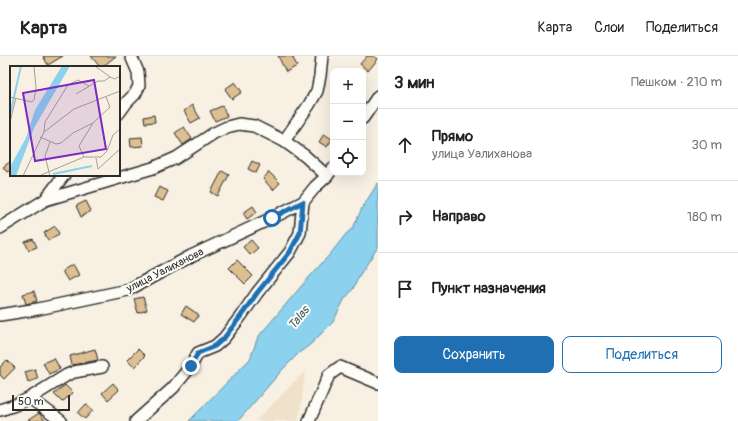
<!DOCTYPE html>
<html lang="ru">
<head>
<meta charset="utf-8">
<style>
  :root { --surface:#fff; --page:#f6f6f6; --text:#222; --muted:#767676; --line:#e0e0e0; --accent:#1f6fb2 }
  body { margin:0; font-family:Pangolin,sans-serif; background:var(--page); color:var(--text) }
  .controls { position:absolute; right:12px; top:12px; display:grid; overflow:hidden; border-radius:8px; box-shadow:0 4px 16px #0002 }
  .controls button { width:36px; height:36px; display:grid; place-items:center; padding:0; border:0; border-bottom:1px solid var(--line); background:var(--surface); color:var(--text); font:20px sans-serif }
  .scale { position:absolute; left:12px; bottom:10px; width:58px; box-sizing:border-box; padding-left:4px; border:2px solid #2b2b2b; border-top:0; font-size:11px; line-height:14px; white-space:nowrap; color:#2b2b2b; -webkit-text-stroke:3px #fdfcf7; paint-order:stroke }
  .stop { position:absolute; width:12px; height:12px; margin:-9px; border:3px solid #1f6fb2; border-radius:50%; background:#fff }
  .stop.end { background:#1f6fb2; border-color:#fff; box-shadow:0 1px 4px #0008 }
  .list { margin:0; padding:0; list-style:none }
  h2 { display:flex; justify-content:space-between; align-items:center; height:52px; margin:0; padding:0 16px; font-size:17px }
  h2 small { font-size:13px; font-weight:400; color:var(--muted) }
  .list li { display:grid; grid-template-columns:26px 1fr auto; gap:12px; align-items:center; box-sizing:border-box; height:72px; padding:0 16px; border-top:1px solid var(--line) }
  .list b { display:block; font-size:15px; white-space:nowrap }
  .list p { margin:0; font-size:13px; white-space:nowrap; color:var(--muted) }
  .list em { font-size:13px; font-style:normal; color:var(--muted) }
  .actions { display:flex; gap:8px; padding:12px 16px }
  .actions a { flex:1; padding:9px 0; border:1px solid var(--accent); border-radius:8px; text-align:center; font-size:14px; color:var(--accent) }
  .actions .main { background:var(--accent); color:#fff }
  .icon { flex:none; width:22px; height:22px; fill:none; stroke:currentColor; stroke-width:2; stroke-linecap:round; stroke-linejoin:round }
  .map { position:relative; flex:none; width:378px; height:365px; overflow:hidden }
  header { display:flex; align-items:center; gap:24px; box-sizing:border-box; height:56px; padding:0 20px; background:var(--surface); border-bottom:1px solid var(--line) }
  header strong { font-size:19px }
  nav { display:flex; gap:22px; margin-inline-start:auto; font-size:14px }
  main { display:flex }
  aside { flex:1; background:var(--surface) }
  .map>svg:first-child { display:block }
  .built { fill:#f0e1ca }
  .water { fill:#8cd1ee; stroke:#658fa0 }
  .building { fill:#debf91; stroke:#2b2b2b }
  .lines { fill:none; stroke-linecap:round; stroke-linejoin:round }
  .minor-casing { stroke:#2b2b2b; stroke-width:14 }
  .minor { stroke:#fdfcf7; stroke-width:11 }
  .route { stroke:#1f6fb2; stroke-width:5 }
  .labels { text-anchor:middle; dominant-baseline:central; stroke-width:4; stroke-linejoin:round; paint-order:stroke }
  .street-label { font-size:11px; fill:#2b2b2b; stroke:#fdfcf7 }
  .water-label { font-size:12px; font-style:italic; fill:#485d66; stroke:#fdfcf7 }
  .inset-river { fill:none; stroke:#8cd1ee; stroke-width:2 }
  .inset-road { fill:none; stroke:#a5a199; stroke-width:1 }
  .view { fill:#7b2cbf; fill-opacity:0.15; stroke:#7b2cbf; stroke-width:2 }
  .inset-edge { fill:none; stroke:#2b2b2b; stroke-width:2 }
</style>
</head>
<body>
<header>
<strong>Карта</strong>
<nav><a>Карта</a><a>Слои</a><a>Поделиться</a></nav>
</header>
<main>
<div class="map">
<svg width="378" height="365" viewBox="0 0 378 365">
  <rect width="100%" height="100%" fill="#f7f0e3"/>
  <filter id="ink" filterUnits="userSpaceOnUse"><feTurbulence type="fractalNoise" baseFrequency=".025" numOctaves="2"/><feDisplacementMap in="SourceGraphic" scale="8" xChannelSelector="R" yChannelSelector="G"/><feConvolveMatrix kernelMatrix="1 2 1 2 8 2 1 2 1" color-interpolation-filters="sRGB"/></filter>
  <g filter="url(#ink)">
    <!-- built -->
    <polygon class="built" points="305,315 301,351 298,365 256,365"/>
    <!-- water -->
    <polygon class="water" points="378,127 378,191 359,220 353,233 344,244 333,266 311,288 299,297 283,313 238,365 189,365 250,303 258,281 304,227 331,197 346,178 353,172 362,152"/>
    <!-- building -->
    <g class="building">
      <polygon points="43,0 63,0 48,9"/>
      <polygon points="91,0 116,0 102,11 100,11"/>
      <polygon points="278,0 292,0 297,10 286,16"/>
      <polygon points="367,0 374,0 378,3 368,15 360,8"/>
      <polygon points="235,26 242,36 232,43 225,33"/>
      <polygon points="192,49 200,62 191,67 184,55"/>
      <polygon points="222,50 227,60 215,65 210,55"/>
      <polygon points="154,59 155,66 145,67 144,61"/>
      <polygon points="184,71 192,83 183,89 175,77"/>
      <polygon points="324,78 332,83 327,91 319,86"/>
      <polygon points="142,81 143,90 131,91 130,82"/>
      <polygon points="11,105 11,114 7,116 3,111"/>
      <polygon points="252,105 260,109 256,117 248,113"/>
      <polygon points="222,115 229,119 218,140 211,136"/>
      <polygon points="269,116 280,127 273,134 263,123"/>
      <polygon points="159,131 168,135 163,145 154,141"/>
      <polygon points="86,145 91,155 81,161 76,150"/>
      <polygon points="253,150 257,156 247,163 243,157"/>
      <polygon points="55,170 59,178 48,184 44,177"/>
      <polygon points="33,183 37,191 29,194 25,186"/>
      <polygon points="251,184 258,192 250,199 243,191"/>
      <polygon points="237,204 253,220 245,228 229,212"/>
      <polygon points="73,208 79,219 68,225 62,215"/>
      <polygon points="34,235 37,245 26,248 23,238"/>
      <polygon points="143,241 147,254 138,257 134,243"/>
      <polygon points="186,250 199,259 194,266 181,258"/>
      <polygon points="95,293 98,304 72,309 70,300"/>
      <polygon points="138,293 145,300 134,311 127,304"/>
      <polygon points="54,302 60,313 49,318 43,307"/>
      <polygon points="7,304 15,312 4,323 0,319 0,311"/>
      <polygon points="35,313 38,323 28,326 25,316"/>
      <polygon points="113,327 119,334 108,344 102,337"/>
      <polygon points="65,329 73,337 62,346 54,338"/>
      <polygon points="86,348 93,354 85,363 78,357"/>
      <polygon points="39,357 45,365 27,365"/>
    </g>
    <g class="lines">
      <defs>
        <g id="minor">
          <polyline points="119,57 127,46 135,38 139,30 138,16 131,0"/>
          <polyline points="363,62 378,40"/>
          <polyline points="284,85 309,49 317,35 320,20 322,0"/>
          <polyline points="45,144 64,119"/>
          <polyline points="0,172 45,144 153,112 176,102 214,77 227,71 239,68 254,70 284,85 305,100 327,120"/>
          <polyline points="0,259 38,253 128,234 191,200 272,162 303,146 315,131 327,120 333,112"/>
          <polyline points="30,342 61,365"/>
          <polyline points="0,354 15,349 30,342 67,319 74,316 102,311"/>
          <polyline points="136,365 173,332 191,310 198,297 215,290 224,282 241,260 257,237 290,196 300,177 303,146"/>
          <polyline points="309,365 329,319 340,311 378,327"/>
        </g>
      </defs>
      <!-- minor casing -->
      <use href="#minor" class="minor-casing"/>
      <!-- minor -->
      <use href="#minor" class="minor"/>
    </g>
  </g>
  <g class="lines" filter="url(#ink)">
    <!-- route -->
    <polyline class="route" points="191,310 198,297 215,290 224,282 241,260 257,237 290,196 300,177 303,146 272,162"/>
  </g>
  <g class="labels">
    <!-- street labels -->
    <g class="street-label">
      <text transform="translate(165 214) rotate(-27)">улица Уалиханова</text>
    </g>
    <!-- water labels -->
    <g class="water-label">
      <text transform="translate(299 262) rotate(-51)">Talas</text>
    </g>
  </g>
  <!-- overview -->
  <g transform="translate(10 10)">
    <rect width="110" height="110" fill="#f7f0e3"/>
    <path d="M52,0H60L24,62L6,110H0V101L16,72L25,44Z" fill="#8cd1ee"/>
    <path class="inset-river" d="M0,49L11,0M43,108L82,100"/>
    <path class="inset-road" d="M85,0L100,11M66,28L88,15H94L100,11L105,13L110,10M0,31L22,36L24,34L26,22L24,0M0,56L6,32M34,66L35,56L58,19L68,14L79,20M30,71L46,78L51,77L63,67L83,57L100,41L96,31M40,76L35,90L40,110M74,91L69,80L83,57M86,92L88,103L110,83M31,109L74,91H91L97,85L103,69L110,63M13,110L34,66L64,43L110,25"/>
    <path class="view" d="M84,14L96,83L25,95L13,27Z"/>
    <rect width="110" height="110" class="inset-edge"/>
  </g>
</svg>
<div class="controls">
<button>+</button>
<button>−</button>
<button><svg class="icon" aria-label="locate" viewBox="0 0 24 24"><circle cx="12" cy="12" r="6"/><path d="M12 2v4M12 18v4M2 12h4M18 12h4"/></svg></button>
</div>
<div class="scale">50 m</div>
<div class="stop" style="left:272px;top:162px"></div>
<div class="stop end" style="left:191px;top:310px"></div>
</div>
<aside>
<h2>3 мин<small>Пешком · 210 m</small></h2>
<ul class="list">
<li><svg class="icon" aria-label="ahead" viewBox="0 0 24 24"><path d="M12 20V5M6 11l6-6 6 6"/></svg><div><b>Прямо</b><p>улица Уалиханова</p></div><em>30 m</em></li>
<li><svg class="icon" aria-label="right" viewBox="0 0 24 24"><path d="M7 20v-9h11M14 6l5 5-5 5"/></svg><div><b>Направо</b></div><em>180 m</em></li>
<li><svg class="icon" aria-label="arrive" viewBox="0 0 24 24"><path d="M6 21V4h12l-3 4 3 4H6"/></svg><div><b>Пункт назначения</b></div></li>
</ul>
<div class="actions"><a class="main">Сохранить</a><a>Поделиться</a></div>
</aside>
</main>
</body>
</html>
